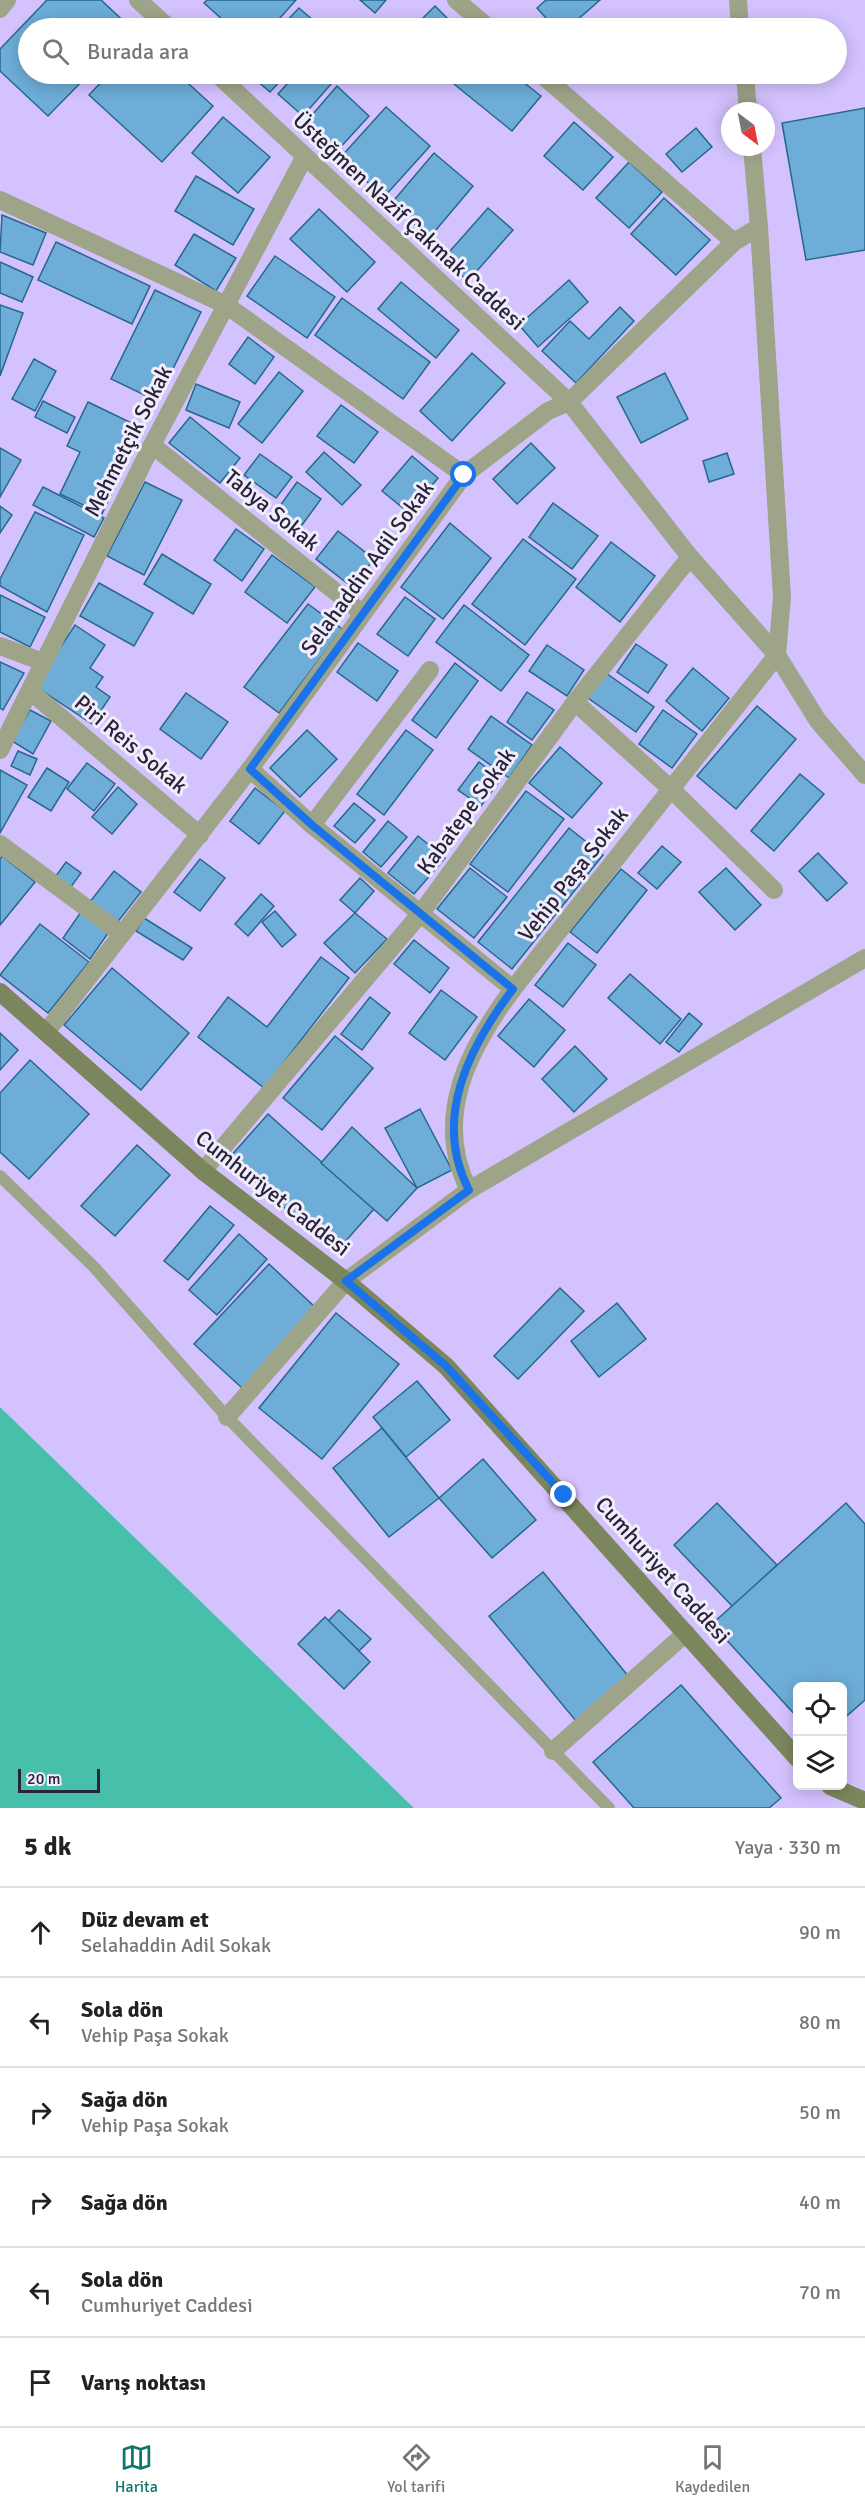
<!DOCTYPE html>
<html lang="tr">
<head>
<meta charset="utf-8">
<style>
  :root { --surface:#fff; --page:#f2f2f2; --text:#222; --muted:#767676; --line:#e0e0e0; --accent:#0f766e }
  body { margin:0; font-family:Signika,sans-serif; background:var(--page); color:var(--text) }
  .controls { position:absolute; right:18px; bottom:18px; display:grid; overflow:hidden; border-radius:9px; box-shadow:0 3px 15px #0003 }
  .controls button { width:54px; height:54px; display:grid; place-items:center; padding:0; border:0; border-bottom:2px solid var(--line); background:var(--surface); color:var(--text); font:30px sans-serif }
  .compass { position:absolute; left:721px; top:102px; width:54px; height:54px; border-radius:50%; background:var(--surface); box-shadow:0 3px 15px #0003; rotate:148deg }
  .scale { position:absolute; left:18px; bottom:15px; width:82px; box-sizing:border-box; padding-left:6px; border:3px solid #2a223a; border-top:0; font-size:16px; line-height:21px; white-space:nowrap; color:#2a223a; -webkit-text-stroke:4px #f1eefb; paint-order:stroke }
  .stop { position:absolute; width:18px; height:18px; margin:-14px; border:4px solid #1a73e8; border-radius:50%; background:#fff }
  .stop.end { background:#1a73e8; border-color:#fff; box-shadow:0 2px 6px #0008 }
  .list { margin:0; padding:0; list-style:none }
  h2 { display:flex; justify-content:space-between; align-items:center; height:78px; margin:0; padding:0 24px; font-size:26px }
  h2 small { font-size:20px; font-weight:400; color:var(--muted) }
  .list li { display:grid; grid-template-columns:39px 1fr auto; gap:18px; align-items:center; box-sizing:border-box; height:90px; padding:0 24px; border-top:2px solid var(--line) }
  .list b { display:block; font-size:22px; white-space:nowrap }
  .list p { margin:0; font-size:20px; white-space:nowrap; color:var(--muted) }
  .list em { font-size:20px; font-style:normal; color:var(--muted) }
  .icon { flex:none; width:33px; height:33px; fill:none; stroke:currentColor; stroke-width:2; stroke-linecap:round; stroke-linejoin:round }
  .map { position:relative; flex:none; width:865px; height:1808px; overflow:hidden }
  .search { position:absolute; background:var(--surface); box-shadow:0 3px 15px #0003; left:18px; right:18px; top:18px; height:66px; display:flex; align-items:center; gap:15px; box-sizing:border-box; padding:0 21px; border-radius:33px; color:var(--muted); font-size:22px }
  .sheet { height:618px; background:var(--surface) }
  nav { display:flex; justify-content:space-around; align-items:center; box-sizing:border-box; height:84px; border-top:2px solid var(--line); background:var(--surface); font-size:16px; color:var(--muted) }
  nav a { display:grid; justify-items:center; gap:3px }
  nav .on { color:var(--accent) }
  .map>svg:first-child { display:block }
  .green { fill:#d4c2fe; fill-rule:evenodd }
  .water { fill:#46c0aa }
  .building { fill:#6dadd7; stroke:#26678e; stroke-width:1.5 }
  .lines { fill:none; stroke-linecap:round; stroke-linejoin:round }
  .lane { stroke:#9ea488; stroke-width:12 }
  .street { stroke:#9ea488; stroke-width:18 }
  .secondary { stroke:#7c865c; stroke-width:18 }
  .route { stroke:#1a73e8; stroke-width:8 }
  .labels { text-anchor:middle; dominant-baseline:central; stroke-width:6; stroke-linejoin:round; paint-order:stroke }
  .street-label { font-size:22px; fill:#2a223a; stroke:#f1eefb }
</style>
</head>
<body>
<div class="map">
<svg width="865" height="1808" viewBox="0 0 865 1808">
  <rect width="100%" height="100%" fill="#e5def8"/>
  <!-- green -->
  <path class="green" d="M0,0H865V1808H414L0,1407ZM28,28H836V74H28ZM730,111H766V147H730ZM798,1686H842V1786H798Z"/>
  <!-- water -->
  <polygon class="water" points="0,1407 414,1808 0,1808"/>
  <!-- building -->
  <g class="building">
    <polygon points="47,0 101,0 131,28 28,28 28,74 89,74 48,116 0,71 0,49"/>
    <polygon points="207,0 296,0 271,28 232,28 204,3"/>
    <polygon points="360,0 386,0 375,13"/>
    <polygon points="546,0 600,0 568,28 555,28 537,8"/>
    <polygon points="435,6 455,26 453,28 413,28"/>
    <polygon points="299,8 322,28 280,28"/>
    <polygon points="109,74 178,74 213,106 162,162 89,95"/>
    <polygon points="249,74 287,74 270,92"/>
    <polygon points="296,74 337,74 339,75 303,116 278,94"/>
    <polygon points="454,74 513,74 541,96 512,131 449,80"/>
    <polygon points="337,86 369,116 338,150 306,122"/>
    <polygon points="386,107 430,146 384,197 340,158"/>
    <polygon points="865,108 865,250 806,260 782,123"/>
    <polygon points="223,117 270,157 238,193 192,153"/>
    <polygon points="574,122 613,157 583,190 544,156"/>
    <polygon points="696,128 712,147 682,172 666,154"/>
    <polygon points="434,153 473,186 430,237 390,205"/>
    <polygon points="629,162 662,192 629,228 596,198"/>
    <polygon points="196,176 254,209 233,245 175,211"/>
    <polygon points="664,198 710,240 676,275 631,234"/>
    <polygon points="488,208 513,230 468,281 443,259"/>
    <polygon points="319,209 375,262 347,292 290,239"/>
    <polygon points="2,215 46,233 33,265 0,252"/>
    <polygon points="194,234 236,258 216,291 175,265"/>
    <polygon points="56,242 150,286 132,324 38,280"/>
    <polygon points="275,256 335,297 307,338 247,296"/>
    <polygon points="0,262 33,277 22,302 0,293"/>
    <polygon points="569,280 588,302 538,347 519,325"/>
    <polygon points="401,282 459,330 436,358 378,309"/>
    <polygon points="155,290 201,312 157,401 111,379"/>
    <polygon points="342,298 430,362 403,399 315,335"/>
    <polygon points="0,305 23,313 0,376"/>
    <polygon points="620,307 634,321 576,383 542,351 570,321 589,339"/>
    <polygon points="248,337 274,357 255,384 229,364"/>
    <polygon points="472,353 505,383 452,441 420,411"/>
    <polygon points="34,359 56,371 35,411 12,399"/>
    <polygon points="279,372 303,391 262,443 238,424"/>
    <polygon points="665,373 688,419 641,443 617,397"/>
    <polygon points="196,384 240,402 229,428 186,410"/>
    <polygon points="43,401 75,417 67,433 35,417"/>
    <polygon points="88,402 142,428 102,514 60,494 80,452 67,446"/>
    <polygon points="341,405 378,432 354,463 317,436"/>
    <polygon points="190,417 240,458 220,483 169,443"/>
    <polygon points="531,443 555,468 517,504 493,479"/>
    <polygon points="0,448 21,460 0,497"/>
    <polygon points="324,452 361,485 342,505 306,472"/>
    <polygon points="727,453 734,474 709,482 703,461"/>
    <polygon points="260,454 292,477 276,498 244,475"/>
    <polygon points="412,456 438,478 409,513 382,491"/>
    <polygon points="145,482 182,500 144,575 107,556"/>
    <polygon points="297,482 321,499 294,536 270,520"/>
    <polygon points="43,487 104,518 94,537 33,505"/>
    <polygon points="553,503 598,536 572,569 529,537"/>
    <polygon points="0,506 12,515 0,533"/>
    <polygon points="35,512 84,535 47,612 0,586 0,579"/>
    <polygon points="450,523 491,558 443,619 401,587"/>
    <polygon points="236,529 264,549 242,581 214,560"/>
    <polygon points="338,531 374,559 352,587 316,559"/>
    <polygon points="523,539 576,579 525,645 472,604"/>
    <polygon points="611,542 655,576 620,622 576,587"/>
    <polygon points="162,554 211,584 193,614 144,584"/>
    <polygon points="272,555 315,587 287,623 245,592"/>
    <polygon points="99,583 153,613 134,646 80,616"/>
    <polygon points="0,595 45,617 30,647 0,632"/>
    <polygon points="405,597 435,619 408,656 377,634"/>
    <polygon points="308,604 342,629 279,713 244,687"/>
    <polygon points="464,605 529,655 501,691 436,642"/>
    <polygon points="75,625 105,645 90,668 103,677 96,687 110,697 92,724 35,686"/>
    <polygon points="358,643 398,671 377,701 337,672"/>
    <polygon points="636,644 667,665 648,693 617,672"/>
    <polygon points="547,645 584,670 567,696 529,671"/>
    <polygon points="0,662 24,673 3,710 0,708"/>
    <polygon points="455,663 478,681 436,738 412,720"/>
    <polygon points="693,668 729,698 702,731 666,701"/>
    <polygon points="606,673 654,707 636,732 588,698"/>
    <polygon points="527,692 554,710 532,740 507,722"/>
    <polygon points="186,693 228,722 201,759 160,729"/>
    <polygon points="757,706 796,739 736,809 697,776"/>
    <polygon points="30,710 51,721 33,754 12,741"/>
    <polygon points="663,710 697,734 672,768 639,744"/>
    <polygon points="491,716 532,745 509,778 468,749"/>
    <polygon points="307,730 337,759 300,797 270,768"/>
    <polygon points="406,730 433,750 384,815 357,794"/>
    <polygon points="560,747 602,783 572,818 529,783"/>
    <polygon points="18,751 37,759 30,775 11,766"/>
    <polygon points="479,762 501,779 481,806 458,790"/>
    <polygon points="87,763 115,784 94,811 67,789"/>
    <polygon points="47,768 69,782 51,811 28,797"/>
    <polygon points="0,770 27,785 0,833"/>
    <polygon points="800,774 824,794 774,851 751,831"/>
    <polygon points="118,787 137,804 112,834 92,817"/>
    <polygon points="255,788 285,811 259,844 230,821"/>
    <polygon points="526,791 564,819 508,892 470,864"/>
    <polygon points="354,803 375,820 355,843 334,826"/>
    <polygon points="388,821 407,837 381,867 363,852"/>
    <polygon points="569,828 603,855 512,969 478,942"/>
    <polygon points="418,836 445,858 414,894 388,873"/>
    <polygon points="662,846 681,862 657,889 638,873"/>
    <polygon points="818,853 847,883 827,901 799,871"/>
    <polygon points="2,856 35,882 0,925 0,859"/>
    <polygon points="200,859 225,878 200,911 174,892"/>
    <polygon points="66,862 81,873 68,891 53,880"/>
    <polygon points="470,868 507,897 474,938 437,909"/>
    <polygon points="726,868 761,905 735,930 699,892"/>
    <polygon points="621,869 647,890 597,953 570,932"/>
    <polygon points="114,871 141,892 116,924 89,903"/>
    <polygon points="360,878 374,891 355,913 340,900"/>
    <polygon points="261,894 274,906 248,936 235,924"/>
    <polygon points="83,909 111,929 90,959 63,938"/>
    <polygon points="275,911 296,935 282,947 262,922"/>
    <polygon points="355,913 387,939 355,973 324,943"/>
    <polygon points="144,918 192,948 183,960 136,931"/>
    <polygon points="40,924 89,962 48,1013 0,975"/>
    <polygon points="414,940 449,968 430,993 394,964"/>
    <polygon points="568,943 596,965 563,1007 535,985"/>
    <polygon points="321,957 349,978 264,1088 198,1037 228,997 267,1027"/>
    <polygon points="112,968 189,1033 141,1090 64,1025"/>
    <polygon points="630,974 681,1019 660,1044 608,998"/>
    <polygon points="441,990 477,1017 445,1060 409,1033"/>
    <polygon points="370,997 390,1013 362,1050 341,1034"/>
    <polygon points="529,999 565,1030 534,1067 498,1036"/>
    <polygon points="689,1013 702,1024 679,1052 666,1042"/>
    <polygon points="0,1033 18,1050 0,1070"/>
    <polygon points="335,1036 373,1068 322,1130 283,1098"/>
    <polygon points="575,1046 607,1079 574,1112 542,1079"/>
    <polygon points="30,1060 89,1114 29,1179 0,1152 0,1093"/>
    <polygon points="420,1109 452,1170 417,1188 385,1128"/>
    <polygon points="268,1114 374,1209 335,1253 229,1158"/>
    <polygon points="352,1127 417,1188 387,1221 321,1163"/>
    <polygon points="137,1145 170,1175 115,1236 81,1206"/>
    <polygon points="210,1206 234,1225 188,1280 164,1261"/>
    <polygon points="239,1234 267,1259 217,1315 189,1290"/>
    <polygon points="269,1264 316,1308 242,1388 194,1344"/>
    <polygon points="560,1288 584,1311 518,1379 494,1356"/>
    <polygon points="617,1303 646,1339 599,1377 571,1341"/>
    <polygon points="336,1313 399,1364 322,1459 259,1408"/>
    <polygon points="417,1381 450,1420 406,1457 373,1417"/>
    <polygon points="382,1428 439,1498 389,1537 333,1468"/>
    <polygon points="483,1459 536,1520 492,1558 439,1498"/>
    <polygon points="717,1503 777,1565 733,1607 674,1545"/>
    <polygon points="846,1503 865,1524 865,1700 842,1720 842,1686 798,1686 798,1718 712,1624"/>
    <polygon points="543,1572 629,1677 576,1721 489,1616"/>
    <polygon points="339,1610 371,1639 359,1651 328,1621"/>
    <polygon points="325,1617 370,1662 344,1689 298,1644"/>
    <polygon points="681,1685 781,1798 769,1808 634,1808 593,1762"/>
  </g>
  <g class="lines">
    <!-- lane -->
    <polyline class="lane" points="0,1176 94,1267 227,1417 609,1808"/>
    <!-- street -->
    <g class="street">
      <polyline points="138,0 169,28"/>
      <polyline points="456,0 489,28"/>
      <polyline points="738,0 740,28"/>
      <polyline points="0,9 7,0"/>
      <polyline points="217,74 569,402 690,557 777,655 818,721 865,775"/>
      <polyline points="541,74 734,242"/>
      <polyline points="745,74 748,111"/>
      <polyline points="0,200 226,305 464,475"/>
      <polyline points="152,445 362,613"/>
      <polyline points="0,646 43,662"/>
      <polyline points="30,691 200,835"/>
      <polyline points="575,702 671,789 774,890"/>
      <polyline points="0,750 152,445 305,156"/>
      <polyline points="250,769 312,825 513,989"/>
      <polyline points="312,825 430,670"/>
      <polyline points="0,844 122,934"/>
      <polyline points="46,1032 250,769 464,475 548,411 569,402 734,242 759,227 752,147"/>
      <polyline points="203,1171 421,913 575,702 690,557"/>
      <path d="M469,1190C432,1118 469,1048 513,989L777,655L782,597L759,227"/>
      <polyline points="227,1417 346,1281 469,1190 865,958"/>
      <polyline points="553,1751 686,1633"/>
    </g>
    <!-- secondary -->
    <g class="secondary">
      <polyline points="0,992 203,1171 346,1281 446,1366 798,1759"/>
      <polyline points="830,1786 865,1801"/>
    </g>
  </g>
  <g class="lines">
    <!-- route -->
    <path class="route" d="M464,475L250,769L312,825L513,989C469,1047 432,1119 469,1190L346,1281L446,1366L564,1495"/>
  </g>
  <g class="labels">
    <!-- street labels -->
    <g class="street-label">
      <text transform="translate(409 221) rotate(43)">Üsteğmen Nazif Çakmak Caddesi</text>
      <text transform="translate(128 441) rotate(-63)">Mehmetçik Sokak</text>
      <text transform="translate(272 510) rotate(39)">Tabya Sokak</text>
      <text transform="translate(367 568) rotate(-54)">Selahaddin Adil Sokak</text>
      <text transform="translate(131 744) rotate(40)">Piri Reis Sokak</text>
      <text transform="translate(466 811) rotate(-54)">Kabatepe Sokak</text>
      <text transform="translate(573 874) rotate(-52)">Vehip Paşa Sokak</text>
      <text transform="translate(273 1193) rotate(38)">Cumhuriyet Caddesi</text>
      <text transform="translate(663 1570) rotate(48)">Cumhuriyet Caddesi</text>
    </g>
  </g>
</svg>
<div class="controls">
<button><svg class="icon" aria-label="locate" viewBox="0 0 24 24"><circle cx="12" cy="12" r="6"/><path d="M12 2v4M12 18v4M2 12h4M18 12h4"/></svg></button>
<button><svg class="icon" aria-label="layers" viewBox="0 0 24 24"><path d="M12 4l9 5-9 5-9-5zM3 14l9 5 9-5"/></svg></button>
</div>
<svg class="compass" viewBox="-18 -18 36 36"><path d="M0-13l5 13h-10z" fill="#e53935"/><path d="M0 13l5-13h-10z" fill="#767676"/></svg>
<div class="scale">20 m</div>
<div class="stop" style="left:464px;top:475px"></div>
<div class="stop end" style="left:564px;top:1495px"></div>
<div class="search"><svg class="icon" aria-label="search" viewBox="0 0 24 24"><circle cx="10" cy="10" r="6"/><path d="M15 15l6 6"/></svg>Burada ara</div>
</div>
<section class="sheet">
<h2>5 dk<small>Yaya · 330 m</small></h2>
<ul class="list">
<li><svg class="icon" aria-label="ahead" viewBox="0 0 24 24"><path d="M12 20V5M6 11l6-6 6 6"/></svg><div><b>Düz devam et</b><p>Selahaddin Adil Sokak</p></div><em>90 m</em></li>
<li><svg class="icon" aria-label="left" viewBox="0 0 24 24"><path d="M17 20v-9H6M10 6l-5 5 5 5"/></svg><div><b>Sola dön</b><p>Vehip Paşa Sokak</p></div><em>80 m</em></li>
<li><svg class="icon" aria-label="right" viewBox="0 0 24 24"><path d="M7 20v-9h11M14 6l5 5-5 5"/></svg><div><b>Sağa dön</b><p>Vehip Paşa Sokak</p></div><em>50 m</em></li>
<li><svg class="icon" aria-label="right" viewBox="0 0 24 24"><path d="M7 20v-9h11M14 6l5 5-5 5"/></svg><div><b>Sağa dön</b></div><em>40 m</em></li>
<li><svg class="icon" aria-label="left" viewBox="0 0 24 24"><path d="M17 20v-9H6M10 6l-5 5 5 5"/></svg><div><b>Sola dön</b><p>Cumhuriyet Caddesi</p></div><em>70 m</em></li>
<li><svg class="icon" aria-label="arrive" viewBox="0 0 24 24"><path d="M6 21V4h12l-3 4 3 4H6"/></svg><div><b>Varış noktası</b></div></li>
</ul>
</section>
<nav>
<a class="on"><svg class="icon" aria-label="map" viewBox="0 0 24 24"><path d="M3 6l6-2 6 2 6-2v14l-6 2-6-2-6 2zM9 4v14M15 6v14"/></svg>Harita</a>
<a><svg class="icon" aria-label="directions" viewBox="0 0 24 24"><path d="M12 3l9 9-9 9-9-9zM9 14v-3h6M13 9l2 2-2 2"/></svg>Yol tarifi</a>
<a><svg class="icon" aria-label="saved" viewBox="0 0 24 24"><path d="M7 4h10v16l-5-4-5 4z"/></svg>Kaydedilen</a>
</nav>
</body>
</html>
